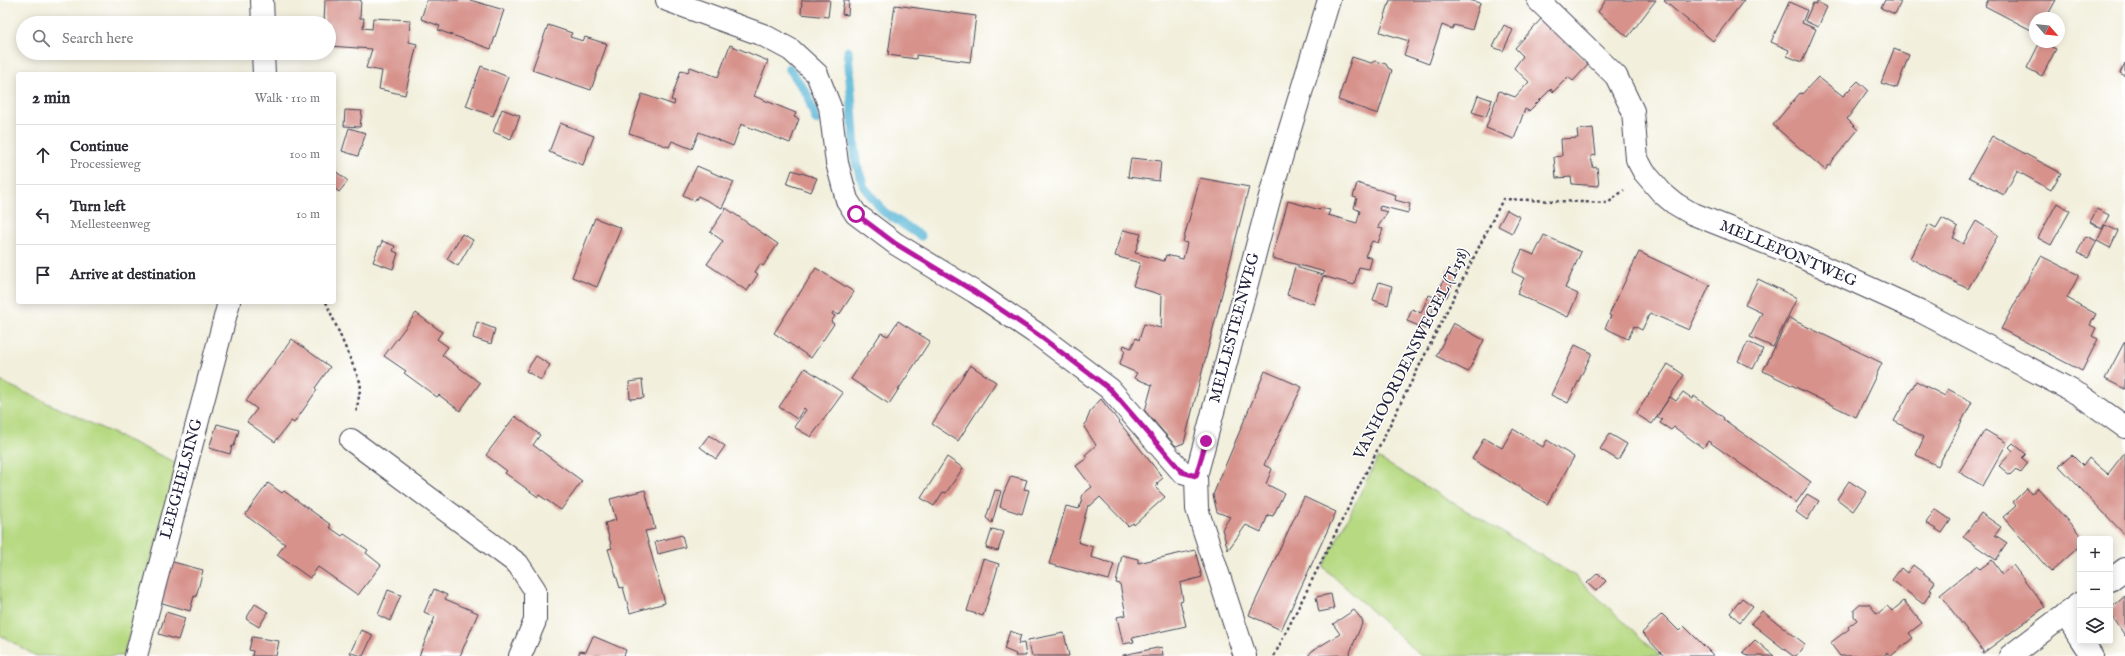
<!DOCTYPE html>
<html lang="en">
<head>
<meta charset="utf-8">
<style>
  :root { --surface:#fff; --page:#f7f7f7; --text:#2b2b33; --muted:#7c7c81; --line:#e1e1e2 }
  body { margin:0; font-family:"IM FELL English",serif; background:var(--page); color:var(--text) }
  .controls { position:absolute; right:12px; bottom:12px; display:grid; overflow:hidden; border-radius:4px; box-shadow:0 2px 10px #0003 }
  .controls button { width:36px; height:36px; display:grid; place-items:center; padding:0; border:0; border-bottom:1px solid var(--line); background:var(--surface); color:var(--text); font:20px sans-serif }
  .compass { position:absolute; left:2029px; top:12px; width:36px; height:36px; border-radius:50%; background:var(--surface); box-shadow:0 2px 10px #0003; rotate:118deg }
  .stop { position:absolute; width:12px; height:12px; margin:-9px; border:3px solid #b5179e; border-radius:50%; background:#fff }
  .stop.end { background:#b5179e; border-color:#fff; box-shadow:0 1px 4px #0008 }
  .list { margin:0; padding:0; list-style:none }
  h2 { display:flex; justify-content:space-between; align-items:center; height:52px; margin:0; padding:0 16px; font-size:17px }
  h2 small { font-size:13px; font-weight:400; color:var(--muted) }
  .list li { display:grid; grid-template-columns:26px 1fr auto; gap:12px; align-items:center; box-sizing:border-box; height:60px; padding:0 16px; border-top:1px solid var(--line) }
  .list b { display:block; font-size:15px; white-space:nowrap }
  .list p { margin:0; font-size:13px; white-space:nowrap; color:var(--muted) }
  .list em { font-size:13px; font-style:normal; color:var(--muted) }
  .icon { flex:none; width:22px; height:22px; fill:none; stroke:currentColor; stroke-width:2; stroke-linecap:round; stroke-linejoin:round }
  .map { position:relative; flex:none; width:2125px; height:656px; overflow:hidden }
  .search { position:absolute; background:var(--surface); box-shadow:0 2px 10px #0003; left:16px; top:16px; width:320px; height:44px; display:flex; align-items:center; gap:10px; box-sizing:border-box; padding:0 14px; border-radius:22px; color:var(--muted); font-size:15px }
  .panel { position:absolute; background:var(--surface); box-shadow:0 2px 10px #0003; left:16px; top:72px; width:320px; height:232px; border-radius:4px }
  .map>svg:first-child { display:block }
  .green { fill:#b6d981; stroke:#6c7e5e }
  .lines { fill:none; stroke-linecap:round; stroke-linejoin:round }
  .stream { stroke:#58b6d6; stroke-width:9 }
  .building { fill:#d7928b }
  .minor-casing { stroke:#414153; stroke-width:24 }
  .path { stroke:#414153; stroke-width:2.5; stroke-dasharray:3 3; stroke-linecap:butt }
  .minor { stroke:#fff; stroke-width:22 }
  .route { stroke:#b5179e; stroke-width:5 }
  .labels { text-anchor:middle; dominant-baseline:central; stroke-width:3; stroke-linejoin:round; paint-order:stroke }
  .street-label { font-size:16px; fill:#22223b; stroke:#fff }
</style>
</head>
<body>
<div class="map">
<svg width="2125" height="656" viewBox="0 0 2125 656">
  <rect width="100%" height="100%" fill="#fff"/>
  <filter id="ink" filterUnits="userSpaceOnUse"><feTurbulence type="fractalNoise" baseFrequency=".025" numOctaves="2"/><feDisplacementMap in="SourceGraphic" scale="8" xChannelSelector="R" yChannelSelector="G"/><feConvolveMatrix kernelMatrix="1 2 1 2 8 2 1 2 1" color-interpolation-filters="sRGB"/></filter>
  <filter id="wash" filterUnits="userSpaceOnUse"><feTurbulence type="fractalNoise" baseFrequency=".012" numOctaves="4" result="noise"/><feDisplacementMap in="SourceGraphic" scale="16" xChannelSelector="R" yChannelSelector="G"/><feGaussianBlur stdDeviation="0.9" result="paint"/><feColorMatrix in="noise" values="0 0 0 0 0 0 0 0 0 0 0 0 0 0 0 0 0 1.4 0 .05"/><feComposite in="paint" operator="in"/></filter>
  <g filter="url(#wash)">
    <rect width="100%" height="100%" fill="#f2efdc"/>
    <!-- green -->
    <g class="green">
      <polygon points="0,381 179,464 123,656 36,656 0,635"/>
      <polygon points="1378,458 1574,575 1660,656 1421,656 1323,567"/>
    </g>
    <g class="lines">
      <!-- stream -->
      <g class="stream">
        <polyline points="848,51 856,163 864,187 884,212 921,236"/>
        <polyline points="789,68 807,94 816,120"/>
      </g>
    </g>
    <g id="blocks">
      <!-- building -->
      <g class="building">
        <polygon points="325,0 361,0 360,18 364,18 363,28 372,29 373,18 410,20 409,42 417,44 405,95 379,89 382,71 366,68 372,49 329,46 329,23 324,23"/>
        <polygon points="427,0 470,0 504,10 491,49 438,30 440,26 421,19"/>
        <polygon points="802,0 830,0 828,17 801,14"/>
        <polygon points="844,0 849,0 848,15 842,14"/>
        <polygon points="1390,0 1469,0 1480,3 1472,30 1454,25 1452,29 1442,25 1429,64 1404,55 1409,41 1380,32"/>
        <polygon points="1606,0 1656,0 1628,37 1598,12"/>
        <polygon points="1665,0 1744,0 1713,41 1664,1"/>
        <polygon points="1885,0 1897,0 1901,2 1895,14 1881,8"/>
        <polygon points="1988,0 2056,0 2046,18 2035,18 2035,32 1985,6"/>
        <polygon points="1789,2 1807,10 1802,23 1816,29 1802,62 1787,56 1789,50 1771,42"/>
        <polygon points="1817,2 1827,7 1818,27 1805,21 1813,3 1816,4"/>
        <polygon points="895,5 976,16 970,62 916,55 916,59 888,55"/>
        <polygon points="1541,19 1589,64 1573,81 1568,77 1553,92 1551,89 1529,111 1525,109 1514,139 1486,128 1499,91 1515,97 1529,82 1514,68 1523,56 1515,48"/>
        <polygon points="548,25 572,33 570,37 583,41 585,37 607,44 591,90 532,70"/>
        <polygon points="1504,25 1513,30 1503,51 1493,47"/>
        <polygon points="2040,42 2056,49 2042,76 2027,68"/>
        <polygon points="730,45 768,61 754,96 796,113 794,117 799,119 790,143 741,124 733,146 699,132 692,149 672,141 669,147 629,133 642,94 674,105 675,101 671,100 681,70 688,72 690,67 718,77"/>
        <polygon points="1894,49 1909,55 1897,88 1881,83"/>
        <polygon points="1352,57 1371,63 1375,61 1386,64 1388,68 1392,70 1378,114 1338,100"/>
        <polygon points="2125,63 2125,76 2120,73"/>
        <polygon points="481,66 508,77 493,116 466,106"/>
        <polygon points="1818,77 1843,96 1858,81 1868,90 1847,119 1858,130 1833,160 1830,166 1829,165 1825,170 1773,125 1800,93 1802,94"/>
        <polygon points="1478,95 1492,100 1486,117 1472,112"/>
        <polygon points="502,109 520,116 511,139 493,132"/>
        <polygon points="345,110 362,111 360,127 344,126"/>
        <polygon points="560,123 594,136 583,165 549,152"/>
        <polygon points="349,128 366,133 358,156 342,151"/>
        <polygon points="1593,128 1596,155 1591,156 1593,168 1597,167 1599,186 1572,184 1571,177 1556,178 1554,157 1562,156 1561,139 1578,138 1577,130"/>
        <polygon points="1992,136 2061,173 2051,190 2017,171 2004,195 1969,177"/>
        <polygon points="1131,158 1161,161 1159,181 1128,177"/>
        <polygon points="697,166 734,182 722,208 698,196 695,201 683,195"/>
        <polygon points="334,170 348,181 339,192 334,188"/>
        <polygon points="792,170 817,178 811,192 787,184"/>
        <polygon points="1200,178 1249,187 1184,443 1176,446 1145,411 1152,385 1134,378 1137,373 1119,365 1125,351 1123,349 1124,345 1131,348 1136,338 1139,340 1144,324 1161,328 1162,295 1133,286 1140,263 1115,256 1123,230 1141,234 1135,253 1164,261 1166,255 1183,259 1187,243 1183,242"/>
        <polygon points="1357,183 1396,195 1395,200 1410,204 1408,213 1380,206 1379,210 1388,212 1379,225 1378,228 1383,229 1378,243 1372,241 1365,256 1372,258 1369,269 1359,267 1354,285 1323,276 1314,304 1287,295 1295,267 1323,275 1325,272 1272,258 1288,201 1320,210 1320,208 1330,210 1328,215 1357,223 1360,211 1354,208 1357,198 1353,197"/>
        <polygon points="2057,203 2070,211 2051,245 2038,238"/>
        <polygon points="726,208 778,244 763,266 760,264 755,272 758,274 747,291 707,264 723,241 710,232"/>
        <polygon points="2097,209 2109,215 2102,229 2090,222"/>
        <polygon points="1507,210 1520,217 1512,233 1498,226"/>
        <polygon points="595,218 621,228 597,287 572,277"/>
        <polygon points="1942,218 1958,227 1953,238 1963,244 1976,221 1998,235 1968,289 1910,258 1929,224 1936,228"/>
        <polygon points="2105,225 2118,231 2110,248 2097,241 2088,258 2077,253 2086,236 2097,241"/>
        <polygon points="462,234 473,240 458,266 447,259"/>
        <polygon points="1544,235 1581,252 1565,288 1578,294 1568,317 1517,294 1524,278 1512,272 1522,250 1534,255"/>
        <polygon points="382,241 395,246 393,251 398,253 393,269 373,262 379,246 381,247"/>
        <polygon points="1639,252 1710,285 1689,330 1650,313 1642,330 1634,326 1628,339 1605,328 1611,316 1609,315"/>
        <polygon points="2041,256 2079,275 2067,298 2096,314 2090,325 2096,328 2092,336 2098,339 2082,371 2001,329"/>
        <polygon points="816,268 854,292 839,315 833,312 832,314 835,316 831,322 834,324 811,358 774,333"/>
        <polygon points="1449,268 1457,271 1447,297 1438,293"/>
        <polygon points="1758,279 1797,298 1773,347 1750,337 1762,313 1745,305"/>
        <polygon points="1379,282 1392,286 1388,305 1373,300"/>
        <polygon points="1429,295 1437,298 1426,329 1407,321 1412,309 1421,313"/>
        <polygon points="416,313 442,332 437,339 448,347 442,355 480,383 460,411 439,395 437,397 404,373 406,371 384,356"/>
        <polygon points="1789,318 1882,363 1856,417 1763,371"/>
        <polygon points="898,321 930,341 889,404 851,379 881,333 888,336"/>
        <polygon points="477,322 495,329 491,344 473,338"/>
        <polygon points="1453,323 1484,340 1468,372 1436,356"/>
        <polygon points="292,339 330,367 315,388 317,390 306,406 294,423 291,421 275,442 247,422 257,409 246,401"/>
        <polygon points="2125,341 2125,389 2105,379"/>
        <polygon points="1748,342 1763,349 1753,369 1738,361"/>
        <polygon points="1575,345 1592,353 1568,403 1551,395"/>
        <polygon points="536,356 550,365 541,380 526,371"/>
        <polygon points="1668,364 1684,375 1652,424 1636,414"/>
        <polygon points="970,365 996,382 958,441 932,424"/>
        <polygon points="805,368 843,393 811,437 794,427 806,410 804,408 797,419 779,407"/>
        <polygon points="1265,371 1302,387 1264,465 1272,469 1266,484 1284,493 1273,516 1268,515 1261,532 1246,525 1228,550 1222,529 1230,517 1217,512 1213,495"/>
        <polygon points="642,380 644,398 630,399 629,382"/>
        <polygon points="1916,381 1945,396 1948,389 1972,402 1938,466 1916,455 1924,437 1894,421"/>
        <polygon points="1683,392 1693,399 1694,396 1724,418 1723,419 1811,482 1796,503 1708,441 1703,448 1674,427 1671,430 1660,423 1662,420 1657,416 1670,397 1676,401"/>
        <polygon points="1101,399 1163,478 1156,484 1158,485 1155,487 1165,497 1134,525 1133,523 1128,526 1100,497 1090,506 1088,505 1078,542 1093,547 1091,557 1114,564 1109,580 1049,564 1066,506 1079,509 1083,494 1092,487 1076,466 1087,458 1085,455 1096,445 1084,427 1091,410"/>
        <polygon points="515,416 540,435 533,445 582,481 561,510 539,495 538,497 505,473 507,471 486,455"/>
        <polygon points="217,424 239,430 234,446 232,446 230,454 209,448"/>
        <polygon points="1513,429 1543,447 1547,440 1574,457 1547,504 1472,459 1484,438 1502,448"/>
        <polygon points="1985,430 2007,443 1983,486 1959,472"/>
        <polygon points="1610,434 1627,444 1618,460 1600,449"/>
        <polygon points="709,435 725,446 716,459 700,447"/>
        <polygon points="2013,443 2026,454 2022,458 2028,463 2020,473 2016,469 2010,475 1999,466 2013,451 2009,447"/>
        <polygon points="2125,452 2125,535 2059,466 2072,455 2083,466 2089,458 2108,474"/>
        <polygon points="947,457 963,468 946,493 943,492 934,506 921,498"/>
        <polygon points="1011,476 1027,480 1024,489 1029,490 1022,514 1000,507 1003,494"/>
        <polygon points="1849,481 1866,492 1853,511 1837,499"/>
        <polygon points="268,483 282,493 284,491 331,525 329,527 342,536 344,534 368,550 366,553 381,565 358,595 318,567 310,578 277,555 285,544 245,515"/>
        <polygon points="2027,488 2031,494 2038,488 2084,539 2080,539 2080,546 2051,572 2003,517 2016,506 2013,502"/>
        <polygon points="645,490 655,529 645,531 665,603 630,613 623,587 620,588 608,549 612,548 605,523 616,520 610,499"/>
        <polygon points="995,490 1001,491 992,523 986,518"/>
        <polygon points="1807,494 1819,501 1807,520 1796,512"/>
        <polygon points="1304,497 1336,512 1281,630 1249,615"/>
        <polygon points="1935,509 1951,520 1942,533 1926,523"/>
        <polygon points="1981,513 2001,527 1995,535 2007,543 1996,560 1963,537"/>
        <polygon points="992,529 1004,532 998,551 986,548"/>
        <polygon points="682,535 685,547 658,554 655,542"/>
        <polygon points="1195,550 1202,577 1180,583 1183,600 1180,601 1186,626 1132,638 1134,642 1123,644 1117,617 1126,615 1120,584 1116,583 1122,555 1138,559 1138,563"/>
        <polygon points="983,559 999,564 983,616 967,611"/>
        <polygon points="1992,560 2002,574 2013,565 2045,607 1982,654 1983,651 1940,595 1976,566 1980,569"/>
        <polygon points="169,561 203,570 196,597 194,596 190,611 159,602"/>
        <polygon points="1913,565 1935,582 1930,590 1932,591 1923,604 1892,580 1901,568 1907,573"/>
        <polygon points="1598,573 1606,581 1596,591 1587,583"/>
        <polygon points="434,589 447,595 445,599 478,613 460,656 419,656 435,617 424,612"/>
        <polygon points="388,590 401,595 390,621 378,615"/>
        <polygon points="1331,594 1334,609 1319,612 1316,597"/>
        <polygon points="2125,596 2125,636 2110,612 2110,609"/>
        <polygon points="1742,598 1753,606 1740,622 1730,613"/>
        <polygon points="1904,601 1922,623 1909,633 1913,638 1891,656 1887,653 1883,656 1840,656 1830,643 1849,629 1848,627 1857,620 1854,616 1854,610 1861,604 1869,604 1877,614 1887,606 1892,611"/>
        <polygon points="255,604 268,612 259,627 246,619"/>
        <polygon points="1354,610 1363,621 1349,655 1308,656 1312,651 1340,634 1333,624"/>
        <polygon points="1762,611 1805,644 1796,656 1793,656 1751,623"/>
        <polygon points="166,612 185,618 178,640 159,634"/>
        <polygon points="1662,614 1679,631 1684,626 1714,656 1664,656 1642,633"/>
        <polygon points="361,630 373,635 363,656 350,653"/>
        <polygon points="1010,631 1021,635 1018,644 1024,643 1026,656 1015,656 1016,654 1004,649"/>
        <polygon points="1064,633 1069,656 1032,656 1028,640"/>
        <polygon points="593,636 626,650 624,656 578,656 580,651 586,652"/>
        <polygon points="252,637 279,641 276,656 252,656 253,651 249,650"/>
        <polygon points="1755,640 1774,656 1748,656 1743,652"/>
        <polygon points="1162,647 1163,656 1123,656 1123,655"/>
      </g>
    </g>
  </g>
  <g filter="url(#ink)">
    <use href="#blocks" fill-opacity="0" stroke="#414153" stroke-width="1"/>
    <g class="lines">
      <defs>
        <g id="minor">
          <polyline points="262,0 263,23"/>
          <polyline points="667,0 763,35 791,50 817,74 830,107 837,163 847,200 856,214 896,244 975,292 1037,334 1110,389 1182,472 1196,476"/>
          <polyline points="1538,0 1616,76 1633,111 1637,159 1644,172 1662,193 1674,203 1691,213 1799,256 1920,311 2080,395 2125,427"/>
          <polyline points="263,53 264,74"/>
          <polyline points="351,440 518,564 535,590 535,621 520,656"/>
          <polyline points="2110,580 2125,569"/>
          <polyline points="2065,614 2080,638"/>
          <polyline points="2082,641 2092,656"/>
          <polyline points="136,656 229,302"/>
          <polyline points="1245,656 1197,509 1196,476 1273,185 1329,0"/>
          <polyline points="2010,656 2080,603"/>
        </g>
      </defs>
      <!-- minor casing -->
      <use href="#minor" class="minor-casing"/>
      <!-- path -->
      <g class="path">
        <polyline points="326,302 361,384 356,414"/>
        <polyline points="1274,656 1503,199 1608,203 1624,190"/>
      </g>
      <!-- minor -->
      <use href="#minor" class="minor"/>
    </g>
  </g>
  <g class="lines" filter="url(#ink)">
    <!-- route -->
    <polyline class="route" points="856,214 896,244 975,292 1037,334 1110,389 1182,472 1196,476 1206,441"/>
  </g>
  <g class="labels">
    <!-- street labels -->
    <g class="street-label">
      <text transform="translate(1788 254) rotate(23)">MELLEPONTWEG</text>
      <text transform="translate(1235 328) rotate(-75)">MELLESTEENWEG</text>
      <text transform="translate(1412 354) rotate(-63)">VANHOORDENSWEGEL (T158)</text>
      <text transform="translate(182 479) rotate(-75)">LEEGHELSING</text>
    </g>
  </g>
</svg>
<div class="controls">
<button>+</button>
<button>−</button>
<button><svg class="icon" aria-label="layers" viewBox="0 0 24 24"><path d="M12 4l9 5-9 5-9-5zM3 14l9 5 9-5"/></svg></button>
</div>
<svg class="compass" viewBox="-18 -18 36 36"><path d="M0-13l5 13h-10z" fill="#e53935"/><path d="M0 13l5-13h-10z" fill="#7c7c81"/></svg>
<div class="stop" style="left:856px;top:214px"></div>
<div class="stop end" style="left:1206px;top:441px"></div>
<div class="search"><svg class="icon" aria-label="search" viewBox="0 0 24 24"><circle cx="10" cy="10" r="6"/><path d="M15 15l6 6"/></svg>Search here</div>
<section class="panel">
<h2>2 min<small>Walk · 110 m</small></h2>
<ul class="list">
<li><svg class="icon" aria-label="ahead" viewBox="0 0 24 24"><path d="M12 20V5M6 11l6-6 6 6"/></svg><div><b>Continue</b><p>Processieweg</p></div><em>100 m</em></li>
<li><svg class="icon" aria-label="left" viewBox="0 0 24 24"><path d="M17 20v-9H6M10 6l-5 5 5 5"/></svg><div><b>Turn left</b><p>Mellesteenweg</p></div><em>10 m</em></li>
<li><svg class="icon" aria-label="arrive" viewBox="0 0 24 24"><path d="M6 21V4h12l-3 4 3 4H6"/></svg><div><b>Arrive at destination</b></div></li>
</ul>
</section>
</div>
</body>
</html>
